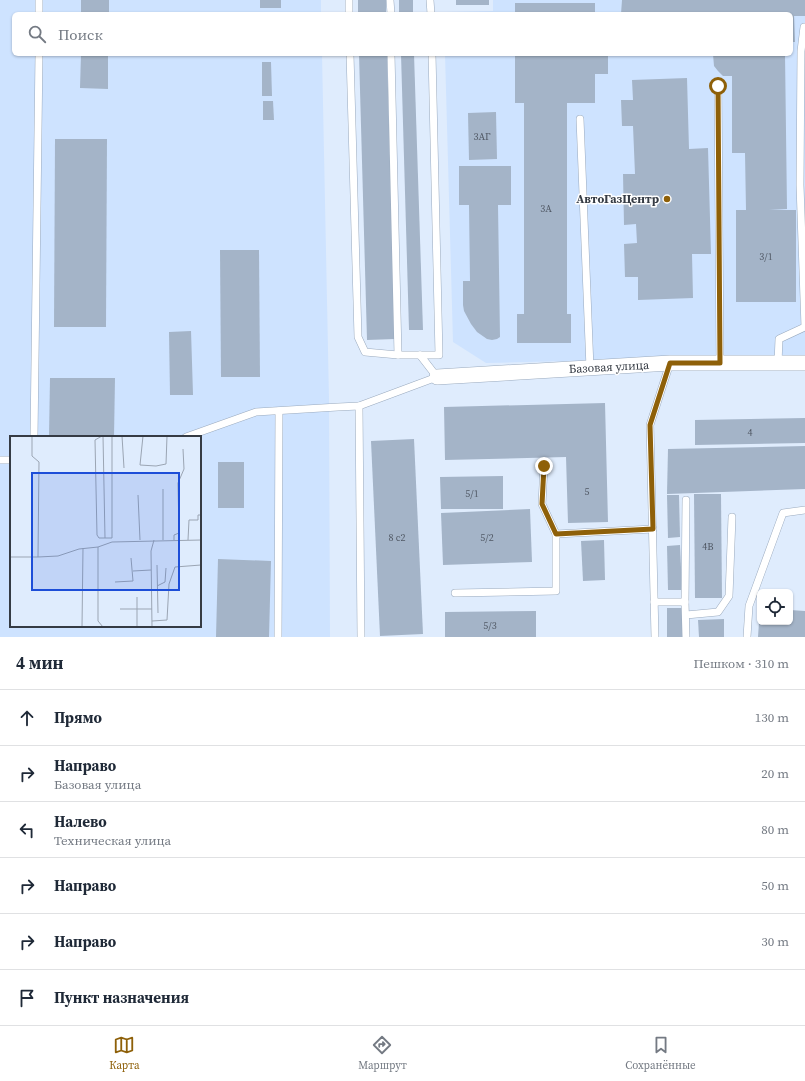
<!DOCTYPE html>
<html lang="ru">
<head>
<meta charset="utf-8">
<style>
  :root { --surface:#fff; --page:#f6f6f7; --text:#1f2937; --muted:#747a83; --line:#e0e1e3; --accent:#8e6009 }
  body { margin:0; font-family:"Source Serif 4",serif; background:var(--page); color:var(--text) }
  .controls { position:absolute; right:12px; bottom:12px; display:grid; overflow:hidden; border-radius:6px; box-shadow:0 1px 3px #0004 }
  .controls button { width:36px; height:36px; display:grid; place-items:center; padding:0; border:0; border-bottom:1px solid var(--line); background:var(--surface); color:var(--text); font:20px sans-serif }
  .stop { position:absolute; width:12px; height:12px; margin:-9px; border:3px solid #8e6009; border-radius:50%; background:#fff }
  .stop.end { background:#8e6009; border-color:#fff; box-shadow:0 1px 4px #0008 }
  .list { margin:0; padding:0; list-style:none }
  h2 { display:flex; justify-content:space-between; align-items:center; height:52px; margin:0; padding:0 16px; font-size:17px }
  h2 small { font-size:13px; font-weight:400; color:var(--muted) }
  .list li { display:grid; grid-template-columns:26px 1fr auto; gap:12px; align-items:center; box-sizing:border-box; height:56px; padding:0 16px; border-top:1px solid var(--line) }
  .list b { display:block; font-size:15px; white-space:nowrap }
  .list p { margin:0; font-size:13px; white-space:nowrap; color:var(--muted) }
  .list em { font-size:13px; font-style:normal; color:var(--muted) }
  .icon { flex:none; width:22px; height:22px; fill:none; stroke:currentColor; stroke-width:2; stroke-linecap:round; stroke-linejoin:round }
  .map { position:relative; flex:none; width:805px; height:637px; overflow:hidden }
  .search { position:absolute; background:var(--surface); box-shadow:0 1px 3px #0004; left:12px; right:12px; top:12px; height:44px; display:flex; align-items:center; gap:10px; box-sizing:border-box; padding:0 14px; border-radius:6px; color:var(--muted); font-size:15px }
  .sheet { height:388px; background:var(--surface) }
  nav { display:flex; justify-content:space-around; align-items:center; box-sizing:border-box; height:56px; border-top:1px solid var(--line); background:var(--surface); font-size:11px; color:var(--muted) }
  nav a { display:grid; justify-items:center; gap:2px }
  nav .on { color:var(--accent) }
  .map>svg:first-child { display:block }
  .built { fill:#cee3ff; fill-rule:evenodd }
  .building { fill:#a4b4c8 }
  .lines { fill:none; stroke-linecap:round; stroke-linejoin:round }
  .lane-casing { stroke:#9aaabe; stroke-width:8 }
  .street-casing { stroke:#9aaabe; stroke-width:16 }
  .lane { stroke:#fff; stroke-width:7 }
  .street { stroke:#fff; stroke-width:15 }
  .route { stroke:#8e6009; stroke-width:5 }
  .poi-dot { fill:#8e6009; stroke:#fff; stroke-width:1.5 }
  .labels { text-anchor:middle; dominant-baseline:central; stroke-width:3; stroke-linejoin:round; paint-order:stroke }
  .number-label { font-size:10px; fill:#515965 }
  .poi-label { font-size:12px; font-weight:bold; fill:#353b44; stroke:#fff; text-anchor:end }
  .street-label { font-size:12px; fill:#353b44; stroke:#fff }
  .inset-road { fill:none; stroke:#9ba5b3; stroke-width:1 }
  .view { fill:#1d4ed8; fill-opacity:0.15; stroke:#1d4ed8; stroke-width:2 }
  .inset-edge { fill:none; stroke:#353b44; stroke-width:2 }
</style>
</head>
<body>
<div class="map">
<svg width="805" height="637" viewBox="0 0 805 637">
  <rect width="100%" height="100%" fill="#dfecfd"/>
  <!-- built -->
  <g class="built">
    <path d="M0,0H321V14H14V54H322L329,399L330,637H0ZM11,437H200V626H11Z"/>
    <polygon points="493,0 805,0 805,355 486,363 453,342 445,54 791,54 791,14 444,14 444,12 493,11"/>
  </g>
  <!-- building -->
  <g class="building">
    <rect x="81" y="0" width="28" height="14"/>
    <rect x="260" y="0" width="21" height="8"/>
    <rect x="358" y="0" width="28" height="14"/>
    <rect x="399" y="0" width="14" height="14"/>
    <rect x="456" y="0" width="33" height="5"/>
    <polygon points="622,0 805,0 805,16 794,16 795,42 791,42 791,14 621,14"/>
    <rect x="515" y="3" width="80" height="11"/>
    <polygon points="81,54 108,54 108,89 80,88"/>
    <polygon points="359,54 387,54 395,339 367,340"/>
    <polygon points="401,54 414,54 423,330 409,330"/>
    <polygon points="515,54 608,54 608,74 595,74 595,103 567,103 567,314 571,314 571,343 517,343 517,314 524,314 524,103 515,103"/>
    <polygon points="713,54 785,54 787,209 769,210 796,210 796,302 736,302 736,210 746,210 745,153 732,153 732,76 723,76 718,71 714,66"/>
    <polygon points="262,62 271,62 272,96 262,96"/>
    <polygon points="687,78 689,149 708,148 711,254 692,254 693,298 638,300 638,277 625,277 624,244 637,243 636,224 624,225 623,174 635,174 633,126 622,126 621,100 633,100 632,80"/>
    <polygon points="263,101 273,101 274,120 263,120"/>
    <polygon points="496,112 497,159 469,160 468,113"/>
    <polygon points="55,139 107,139 106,327 54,327"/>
    <polygon points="459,166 511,166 511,205 498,205 500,337 497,339 492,340 487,339 477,332 471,324 464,311 463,305 463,281 470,281 469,205 459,205"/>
    <polygon points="220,250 259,250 260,377 221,377"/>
    <polygon points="191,331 193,395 170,395 169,332"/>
    <polygon points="50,378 115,378 114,437 49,437"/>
    <polygon points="605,403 608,522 568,523 566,457 445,460 444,407"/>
    <polygon points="805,418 805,443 695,445 695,420"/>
    <polygon points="414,439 423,634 380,636 371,441"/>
    <polygon points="805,446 805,489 667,494 668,449"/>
    <rect x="218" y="462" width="26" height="46"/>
    <polygon points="503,476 503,509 441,509 440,477"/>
    <polygon points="694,494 721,494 722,598 695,598"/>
    <polygon points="667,495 679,495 680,537 668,538"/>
    <polygon points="530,509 532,562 443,565 441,513"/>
    <polygon points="604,540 605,580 583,581 581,541"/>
    <polygon points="680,545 682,590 668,590 667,546"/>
    <polygon points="218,559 271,561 269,637 216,637"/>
    <rect x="667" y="608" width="15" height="29"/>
    <polygon points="790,610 805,611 805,637 758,637 759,622 790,622"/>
    <polygon points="536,611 536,637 445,637 445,612"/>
    <polygon points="724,619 724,637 699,637 698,620"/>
  </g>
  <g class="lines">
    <defs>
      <g id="lane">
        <polyline points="349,0 349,14"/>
        <polyline points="390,0 391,14"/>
        <polyline points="430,0 431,14"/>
        <polyline points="39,14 39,0"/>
        <polyline points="350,54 358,337 365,352 398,355 439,355 432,54"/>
        <polyline points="391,54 398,355"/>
        <polyline points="718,85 720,363"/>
        <polyline points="580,119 590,368"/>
        <polyline points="778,363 779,339 805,327 800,185 801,51 804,27 805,27"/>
        <polyline points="34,437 39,54"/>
        <polyline points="186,437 256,412 338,407 359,406"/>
        <polyline points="0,460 11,460"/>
        <polyline points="686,500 685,602 686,637"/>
        <polyline points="556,534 653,529"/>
        <polyline points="455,593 556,591 556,534 542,504 544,466"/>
        <polyline points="654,602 685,602"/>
        <polyline points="686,615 718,612 729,596 732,517"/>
        <polyline points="278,637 279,411"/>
        <polyline points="361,637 359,406 437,377 420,355"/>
        <polyline points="655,637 650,425 670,363"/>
        <polyline points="747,637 749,606 783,513 805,510"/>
      </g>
      <polyline id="street" points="437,377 670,363 805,363"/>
    </defs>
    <!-- lane casing -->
    <use href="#lane" class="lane-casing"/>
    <!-- street casing -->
    <use href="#street" class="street-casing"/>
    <!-- lane -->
    <use href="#lane" class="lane"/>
    <!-- street -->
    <use href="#street" class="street"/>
  </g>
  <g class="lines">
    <!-- route -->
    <polyline class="route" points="544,466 542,504 556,534 653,529 650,425 670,363 720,363 718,86"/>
  </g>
  <!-- markers -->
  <circle class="poi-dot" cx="667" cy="199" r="4"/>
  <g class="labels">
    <!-- number labels -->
    <g class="number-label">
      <text x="482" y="136">3АГ</text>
      <text x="546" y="208">3А</text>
      <text x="766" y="256">3/1</text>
      <text x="750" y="432">4</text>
      <text x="587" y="491">5</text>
      <text x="472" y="493">5/1</text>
      <text x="397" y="537">8 с2</text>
      <text x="487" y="537">5/2</text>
      <text x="708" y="546">4В</text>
      <text x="490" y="625">5/3</text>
    </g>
    <!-- poi labels -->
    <g class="poi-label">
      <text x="659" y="199">АвтоГазЦентр</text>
    </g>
    <!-- street labels -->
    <g class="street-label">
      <text transform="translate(609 367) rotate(-3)">Базовая улица</text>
    </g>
  </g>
  <!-- overview -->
  <g transform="translate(10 436)">
    <rect width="191" height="191" fill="#dfecfd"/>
    <path class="inset-road" d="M92,0L85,4L87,99L89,102H102V0M93,0L95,102M112,0L114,32M133,0L130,29L146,30L156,28L157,0M153,53V104M128,59L130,104M164,104V99L169,97L168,47L174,33L173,13M178,104L179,84H188V79H191M0,121H28L29,26L22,20V0M28,121L48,120L69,113L88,111M147,129L148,177M123,135L141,134M105,146L123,145L121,122M147,150L155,146L156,132M110,173H142M142,185L157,184L159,148L165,131L191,129M72,191L73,112M93,191L88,185V111L102,106L191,104M127,191V161M142,191L141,115L144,104"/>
    <path class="view" d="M22,37H169V154H22Z"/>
    <rect width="191" height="191" class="inset-edge"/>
  </g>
</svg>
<div class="controls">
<button><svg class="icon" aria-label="locate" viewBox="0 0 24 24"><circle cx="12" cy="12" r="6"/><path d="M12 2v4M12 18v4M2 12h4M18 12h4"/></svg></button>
</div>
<div class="stop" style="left:718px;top:86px"></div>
<div class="stop end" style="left:544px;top:466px"></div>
<div class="search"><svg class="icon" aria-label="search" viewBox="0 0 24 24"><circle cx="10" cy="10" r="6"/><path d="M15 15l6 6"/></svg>Поиск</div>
</div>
<section class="sheet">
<h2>4 мин<small>Пешком · 310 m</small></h2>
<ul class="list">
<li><svg class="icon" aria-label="ahead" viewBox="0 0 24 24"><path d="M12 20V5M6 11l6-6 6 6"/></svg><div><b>Прямо</b></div><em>130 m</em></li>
<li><svg class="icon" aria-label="right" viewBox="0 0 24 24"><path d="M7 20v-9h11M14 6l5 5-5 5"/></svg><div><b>Направо</b><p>Базовая улица</p></div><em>20 m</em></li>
<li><svg class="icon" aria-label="left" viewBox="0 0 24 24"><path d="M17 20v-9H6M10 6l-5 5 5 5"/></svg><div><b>Налево</b><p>Техническая улица</p></div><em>80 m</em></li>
<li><svg class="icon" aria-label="right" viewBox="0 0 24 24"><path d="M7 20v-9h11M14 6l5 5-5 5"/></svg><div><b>Направо</b></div><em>50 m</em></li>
<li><svg class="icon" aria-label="right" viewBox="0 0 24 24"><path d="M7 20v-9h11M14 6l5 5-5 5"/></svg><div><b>Направо</b></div><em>30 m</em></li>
<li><svg class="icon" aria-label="arrive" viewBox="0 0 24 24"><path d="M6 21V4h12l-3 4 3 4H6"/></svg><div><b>Пункт назначения</b></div></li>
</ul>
</section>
<nav>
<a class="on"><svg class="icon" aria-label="map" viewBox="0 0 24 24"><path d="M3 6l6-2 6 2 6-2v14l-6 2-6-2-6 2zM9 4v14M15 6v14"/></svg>Карта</a>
<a><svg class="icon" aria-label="directions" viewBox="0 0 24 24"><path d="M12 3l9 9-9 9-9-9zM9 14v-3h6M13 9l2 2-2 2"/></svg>Маршрут</a>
<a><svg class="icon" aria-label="saved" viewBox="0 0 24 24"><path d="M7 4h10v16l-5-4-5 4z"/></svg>Сохранённые</a>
</nav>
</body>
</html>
